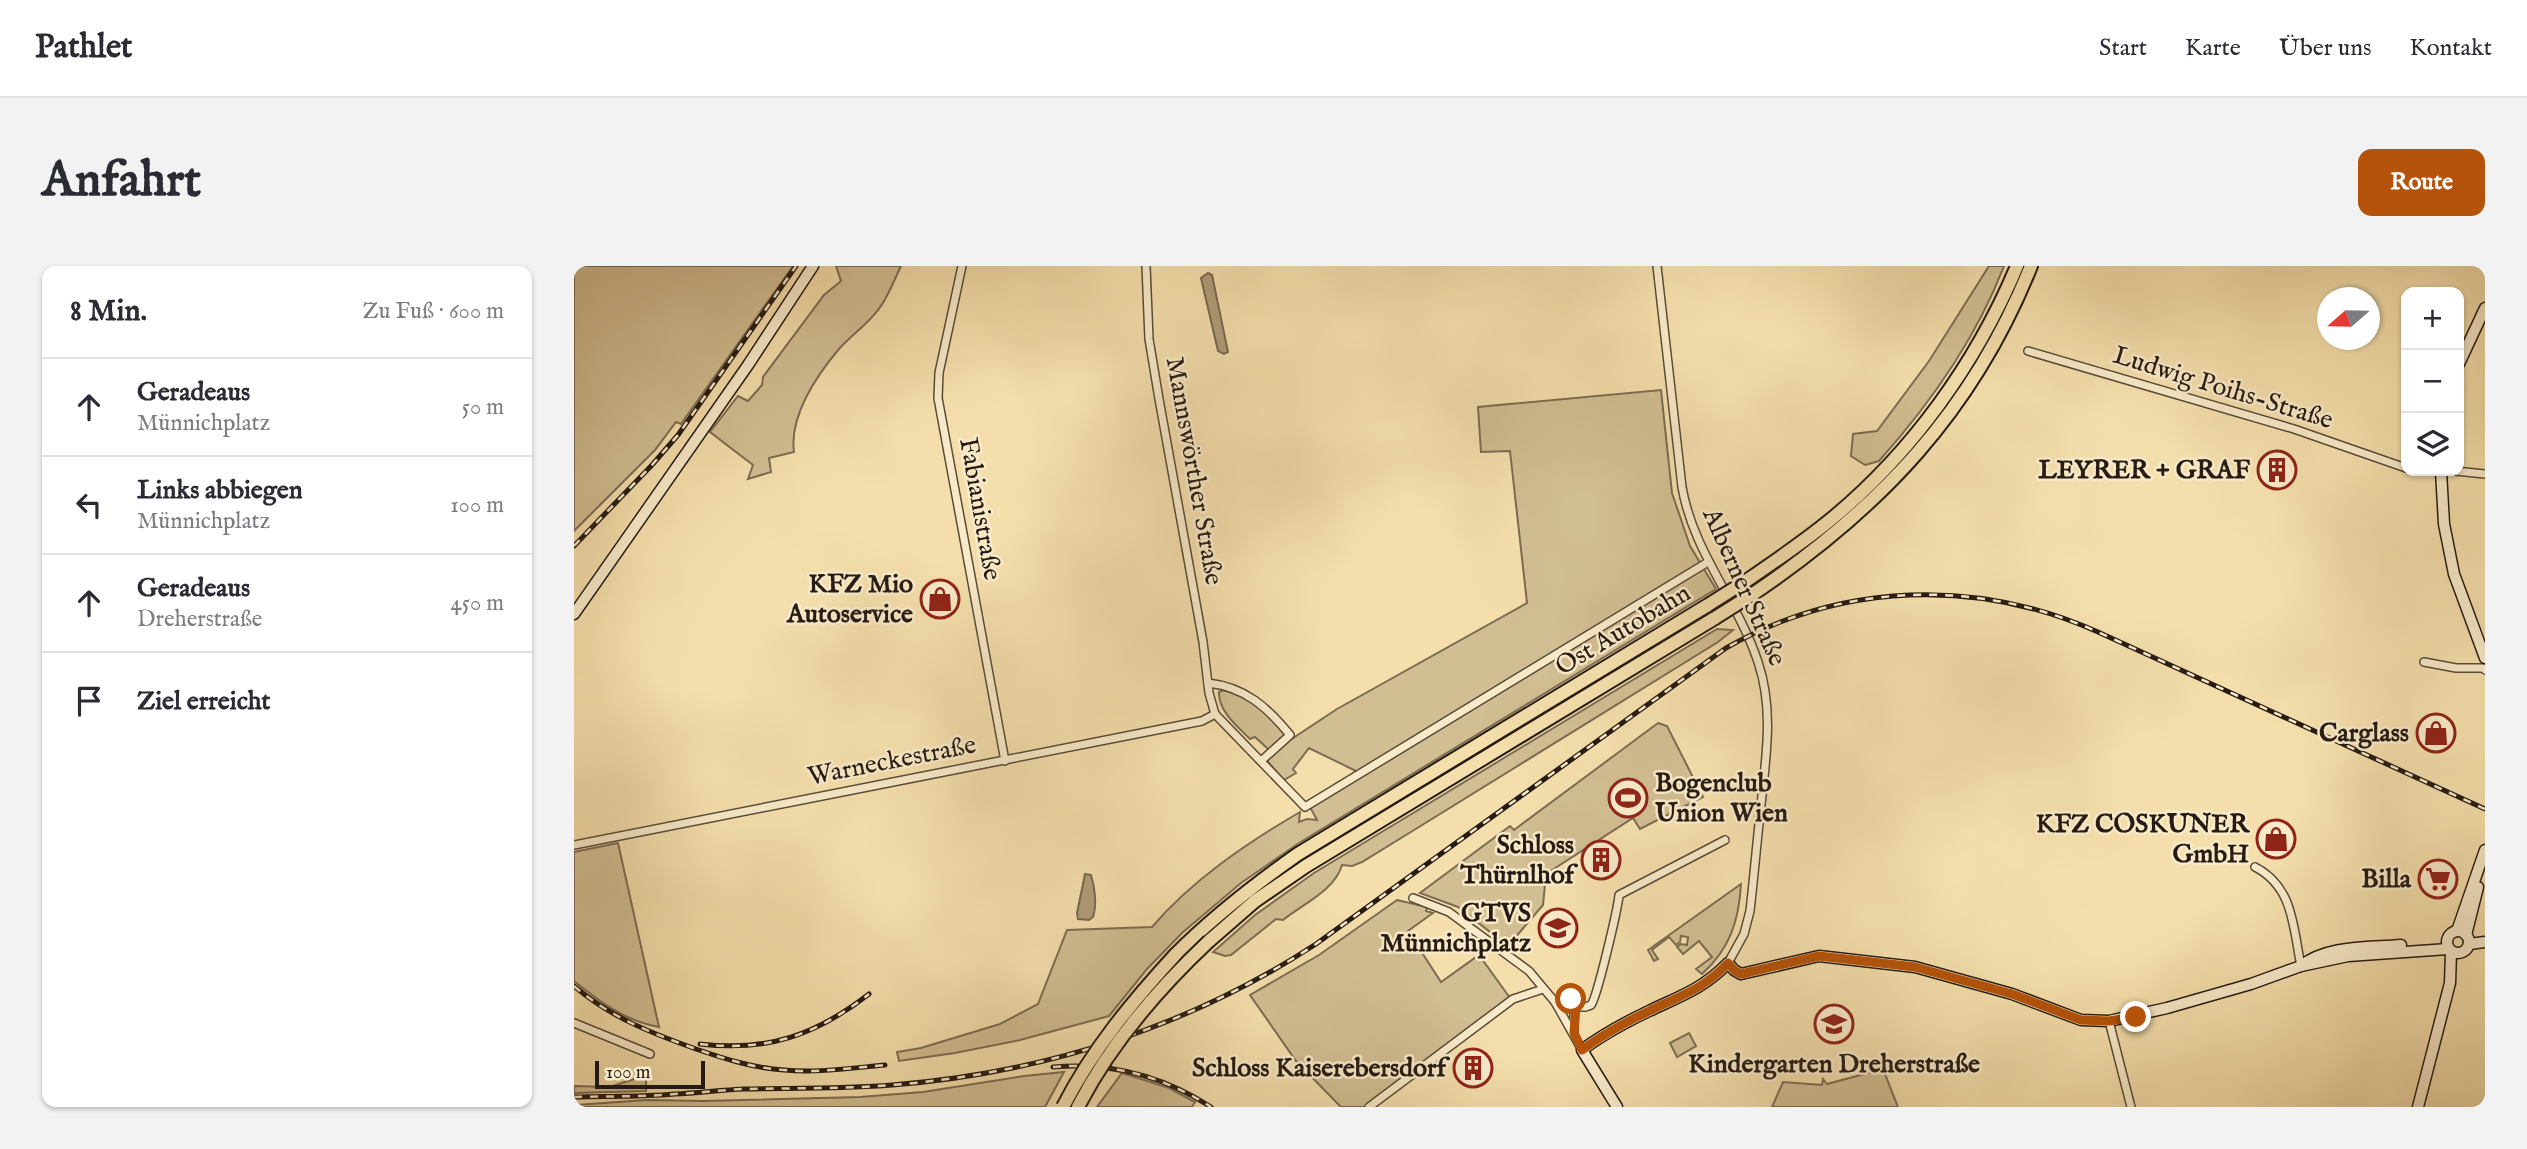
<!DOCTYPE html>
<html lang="de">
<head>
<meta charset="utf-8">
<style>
  :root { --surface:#fff; --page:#f2f2f3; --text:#2b2b33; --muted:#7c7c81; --line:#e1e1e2; --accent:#b45309 }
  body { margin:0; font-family:"IM FELL English",serif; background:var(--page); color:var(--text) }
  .controls { position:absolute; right:21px; top:21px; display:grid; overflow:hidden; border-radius:14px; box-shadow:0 2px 5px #0004 }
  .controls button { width:63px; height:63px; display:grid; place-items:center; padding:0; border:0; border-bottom:2px solid var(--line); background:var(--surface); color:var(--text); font:35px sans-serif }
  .compass { position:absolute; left:1743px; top:21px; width:63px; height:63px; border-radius:50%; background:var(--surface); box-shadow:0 2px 5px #0004; rotate:250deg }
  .scale { position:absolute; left:21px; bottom:18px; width:110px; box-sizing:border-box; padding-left:7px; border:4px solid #261b14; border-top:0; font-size:19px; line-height:24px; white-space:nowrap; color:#261b14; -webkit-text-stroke:5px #f8eac9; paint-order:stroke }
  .stop { position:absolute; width:21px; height:21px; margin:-16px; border:5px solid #b45309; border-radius:50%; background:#fff }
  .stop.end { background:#b45309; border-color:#fff; box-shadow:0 2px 7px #0008 }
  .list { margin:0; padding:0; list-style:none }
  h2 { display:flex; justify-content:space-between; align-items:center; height:91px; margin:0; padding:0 28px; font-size:30px }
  h2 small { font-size:23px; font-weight:400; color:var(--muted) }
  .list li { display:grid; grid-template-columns:46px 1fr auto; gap:21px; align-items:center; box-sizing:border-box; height:98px; padding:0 28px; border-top:2px solid var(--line) }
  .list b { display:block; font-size:26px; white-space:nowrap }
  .list p { margin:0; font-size:23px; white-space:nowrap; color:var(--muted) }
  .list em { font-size:23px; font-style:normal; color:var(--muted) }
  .icon { flex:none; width:38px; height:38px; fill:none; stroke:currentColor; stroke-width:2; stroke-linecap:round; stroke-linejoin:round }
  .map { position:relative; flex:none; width:1911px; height:841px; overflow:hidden; border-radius:14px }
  header { display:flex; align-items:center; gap:42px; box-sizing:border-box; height:98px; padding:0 35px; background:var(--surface); border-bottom:2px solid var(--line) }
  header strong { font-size:33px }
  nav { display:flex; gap:38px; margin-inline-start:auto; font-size:24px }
  .intro { display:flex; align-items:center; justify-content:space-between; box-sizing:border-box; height:168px; padding:0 42px }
  h1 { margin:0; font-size:49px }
  .button { padding:18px 32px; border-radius:14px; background:var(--accent); color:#fff; font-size:24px; font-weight:700 }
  main { display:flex; gap:42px; padding:0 42px }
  aside { flex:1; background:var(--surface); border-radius:14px; box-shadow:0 2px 5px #0004 }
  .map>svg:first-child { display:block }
  .green { fill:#d1be92; stroke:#7c6c53; stroke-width:2 }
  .water { fill:#ae9c78; stroke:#786850; stroke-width:2 }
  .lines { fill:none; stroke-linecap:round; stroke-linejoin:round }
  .street-casing { stroke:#5a4c3a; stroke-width:10 }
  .secondary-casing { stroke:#261b14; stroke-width:13 }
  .highway-casing { stroke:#261b14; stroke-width:16 }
  .street { stroke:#f8eac9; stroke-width:7 }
  .secondary { stroke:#f8eac9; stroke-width:10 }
  .highway { stroke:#f4dfac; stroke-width:12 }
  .rail-casing { stroke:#261b14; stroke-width:5 }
  .rail { stroke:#f8eac9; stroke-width:2.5; stroke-dasharray:8; stroke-linecap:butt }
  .highway-bridge-casing { stroke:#261b14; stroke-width:16; stroke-linecap:butt }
  .highway-bridge { stroke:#f4dfac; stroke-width:12 }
  .route { stroke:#b45309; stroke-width:9 }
  .labels { text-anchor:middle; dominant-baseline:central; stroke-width:5; stroke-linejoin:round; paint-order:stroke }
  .street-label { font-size:26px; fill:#261b14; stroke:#f8eac9 }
  .poi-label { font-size:26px; font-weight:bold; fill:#261b14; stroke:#f8eac9; text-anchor:end }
</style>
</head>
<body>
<header>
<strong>Pathlet</strong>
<nav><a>Start</a><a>Karte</a><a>Über uns</a><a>Kontakt</a></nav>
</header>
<div class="intro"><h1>Anfahrt</h1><a class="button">Route</a></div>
<main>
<aside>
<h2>8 Min.<small>Zu Fuß · 600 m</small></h2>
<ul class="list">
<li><svg class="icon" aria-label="ahead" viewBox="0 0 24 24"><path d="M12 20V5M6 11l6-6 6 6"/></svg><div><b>Geradeaus</b><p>Münnichplatz</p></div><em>50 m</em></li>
<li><svg class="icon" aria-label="left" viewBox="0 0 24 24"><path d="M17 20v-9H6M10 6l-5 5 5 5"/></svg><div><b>Links abbiegen</b><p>Münnichplatz</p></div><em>100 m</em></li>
<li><svg class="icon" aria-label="ahead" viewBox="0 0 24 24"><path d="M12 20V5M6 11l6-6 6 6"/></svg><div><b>Geradeaus</b><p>Dreherstraße</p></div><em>450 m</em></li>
<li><svg class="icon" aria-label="arrive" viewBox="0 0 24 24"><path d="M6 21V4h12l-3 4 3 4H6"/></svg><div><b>Ziel erreicht</b></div></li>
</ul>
</aside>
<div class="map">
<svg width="1911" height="841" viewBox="0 0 1911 841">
  <rect width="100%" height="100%" fill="#f4dfac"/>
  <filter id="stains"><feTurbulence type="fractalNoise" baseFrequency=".00286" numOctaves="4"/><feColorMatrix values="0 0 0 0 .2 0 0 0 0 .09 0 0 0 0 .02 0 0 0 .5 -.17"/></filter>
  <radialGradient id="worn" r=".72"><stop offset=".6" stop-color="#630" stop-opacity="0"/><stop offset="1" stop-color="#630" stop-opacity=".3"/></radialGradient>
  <!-- green -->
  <g class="green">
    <polygon points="0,0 219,0 107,158 102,156 81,184 0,265"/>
    <path d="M262,0H327C320,14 314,32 304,44C293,59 277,69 265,83C243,109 215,150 220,186L195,192L197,206L174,213L179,199L136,166L164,130L174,135L188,119L189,111L250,29L267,15Z"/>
    <path d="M1415,0H1430C1402,73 1357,137 1305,195L1291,199L1277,190L1279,168L1303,165L1355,95Z"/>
    <path d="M1087,124L1098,227L1116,280L1142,323L725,577L667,617L608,667L573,703L535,750L446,774L381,787L325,795L323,786L347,782L426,758L464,738L493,664L578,661C618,614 673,577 726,546L725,556L733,553L743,554L736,541L782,505L735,482L719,503L722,507L710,514L694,496V483L681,471L676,473C664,461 644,445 645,426L649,424C661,427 676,431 686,440C697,450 705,464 719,472L763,443L953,337L936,185L907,186L904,141Z"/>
    <path d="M1143,363L1159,364L1144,376L832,569L788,596L778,600L768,599C761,624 729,638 709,654L702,653L657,689L651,690L639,686L681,649L740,607Z"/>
    <polygon points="1084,457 1093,460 1129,531 1066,563 1059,552 972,608 969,639 934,680 884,641 846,627 936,560 940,564"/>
    <path d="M44,577L85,761C51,755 26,736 0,715V586Z"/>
    <path d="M1167,618C1165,654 1156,683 1128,708L1122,703L1138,691L1125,675L1109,688L1103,681L1107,678L1113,679L1114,671L1107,670L1106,676L1102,679L1095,671L1078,684L1084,693L1080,695L1074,684Z"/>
    <polygon points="823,634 853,641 852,645 859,647 834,665 867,716 905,689 936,732 791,841 767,841 722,795 676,729 745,689"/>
    <polygon points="1115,767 1122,780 1103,791 1096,777"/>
    <polygon points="1309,803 1324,841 1198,841 1209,816 1248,819 1249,813 1253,818"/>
    <polygon points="490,806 471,841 0,841 2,839 72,834 129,835 286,831 349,826 450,810"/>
    <polygon points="548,807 595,822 621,836 618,841 523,841"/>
    <polygon points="72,809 72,825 0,827 0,820 36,821"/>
  </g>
  <!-- water -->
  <g class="water">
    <polygon points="634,7 638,9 654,86 650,88 644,85 627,12"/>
    <path d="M511,608L517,609C521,622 523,639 519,651L515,654L504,653L503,647Z"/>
  </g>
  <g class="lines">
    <defs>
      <g id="street">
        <polyline points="388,0 365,107 364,132 431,495"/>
        <polyline points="572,0 575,73 585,133 629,376 635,427 641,448 731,541 1134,296"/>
        <path d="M1083,0L1108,221C1119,286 1164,335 1184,396C1200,443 1192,491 1187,539C1183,575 1180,610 1176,645L1170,668L1154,697"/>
        <polyline points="1454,85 1720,163 1832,202"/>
        <polyline points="1881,205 1911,208"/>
        <polyline points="1850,396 1882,402 1909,402 1911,404"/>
        <path d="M634,417C671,421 693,441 716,469L687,495"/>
        <polyline points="0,579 628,455 641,448"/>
        <path d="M1681,601C1720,621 1719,662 1727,700"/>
        <polyline points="839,632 875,646 955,705 981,736 1008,784"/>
        <polyline points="981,736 994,732 1000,737 1000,766"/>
        <path d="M1001,741H1012C1013,740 1015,740 1017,739C1023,732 1044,642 1045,629L1151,574"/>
        <polyline points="1535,755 1557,841"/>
        <polyline points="0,757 76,788"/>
        <polyline points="795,841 939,733 969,723"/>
      </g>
      <g id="secondary">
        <polyline points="1885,98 1911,42"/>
        <polyline points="1867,205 1870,258 1880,308 1911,392"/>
        <polyline points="0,348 174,99 239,0"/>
        <circle cx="1884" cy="676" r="11"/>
        <polyline points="1883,665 1911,584"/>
        <polyline points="1892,669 1904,621"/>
        <polyline points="1895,678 1911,676"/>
        <path d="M1727,700C1753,679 1794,682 1827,679"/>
        <path d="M1043,841L1008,784C1028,769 1052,756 1075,745C1106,730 1129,723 1154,697L1160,704L1167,708L1245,690L1341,701L1438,728L1507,754L1535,755L1593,742L1677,718L1727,700L1774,690L1874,683"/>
        <polyline points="1844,841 1876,717 1877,686"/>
      </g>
      <g id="highway">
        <path d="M1172,315C1200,296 1228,277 1255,255C1337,188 1402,98 1443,0"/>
        <path d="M1179,328C1306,242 1399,145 1457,0"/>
        <polyline points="635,675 681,635 732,600 1141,352"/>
        <path d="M601,689C639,651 680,619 724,588L1134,339"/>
      </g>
    </defs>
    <!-- street casing -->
    <use href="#street" class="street-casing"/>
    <!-- secondary casing -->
    <use href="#secondary" class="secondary-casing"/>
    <!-- highway casing -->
    <use href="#highway" class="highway-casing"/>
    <!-- street -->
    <use href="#street" class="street"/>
    <!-- secondary -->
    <use href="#secondary" class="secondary"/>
    <!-- highway -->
    <use href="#highway" class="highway"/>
    <defs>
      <g id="rail">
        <polyline points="0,280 78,199 104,169 222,0"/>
        <path d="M0,720C36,751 77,767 122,783C151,793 179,802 210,804C244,807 278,802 311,799"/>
        <path d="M126,778C194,786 242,769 295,728"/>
        <path d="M479,801C536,796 589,810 637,841"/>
        <path d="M0,831C34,830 67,831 101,828C124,827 147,824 170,823C219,822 269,823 318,819C470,807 615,761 742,678L1152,382C1268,316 1403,312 1524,366L1911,543"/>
      </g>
    </defs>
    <!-- rail casing -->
    <use href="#rail" class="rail-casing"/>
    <!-- rail -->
    <use href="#rail" class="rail"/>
    <defs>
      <g id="highway-bridge">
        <polyline points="1134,339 1172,315"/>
        <polyline points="1141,352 1179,328"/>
        <path d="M489,841C518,784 558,736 601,689"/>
        <path d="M504,841C536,778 584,723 635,675"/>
      </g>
    </defs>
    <!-- highway-bridge casing -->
    <use href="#highway-bridge" class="highway-bridge-casing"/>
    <!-- highway-bridge -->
    <use href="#highway-bridge" class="highway-bridge"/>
  </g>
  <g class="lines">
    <!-- route -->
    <path class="route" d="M997,733L1002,741L1000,767L1008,784C1028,769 1052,756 1075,745C1106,730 1130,723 1154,697L1160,704L1167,708L1245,690L1341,701L1438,728L1507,754L1535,755L1562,751"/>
  </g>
  <!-- icons -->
  <defs>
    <symbol id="building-ring" viewBox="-11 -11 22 22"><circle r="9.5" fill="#f8eac9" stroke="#8f2418" stroke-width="1.5"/><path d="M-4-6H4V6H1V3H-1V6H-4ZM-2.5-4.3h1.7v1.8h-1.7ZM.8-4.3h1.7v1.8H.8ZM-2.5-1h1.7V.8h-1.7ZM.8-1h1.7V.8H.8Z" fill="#8f2418"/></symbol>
    <symbol id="shop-ring" viewBox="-11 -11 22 22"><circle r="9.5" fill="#f8eac9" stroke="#8f2418" stroke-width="1.5"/><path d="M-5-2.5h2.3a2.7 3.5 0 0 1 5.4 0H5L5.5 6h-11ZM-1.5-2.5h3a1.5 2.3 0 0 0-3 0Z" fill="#8f2418"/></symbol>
    <symbol id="stadium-ring" viewBox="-11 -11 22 22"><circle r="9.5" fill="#f8eac9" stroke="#8f2418" stroke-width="1.5"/><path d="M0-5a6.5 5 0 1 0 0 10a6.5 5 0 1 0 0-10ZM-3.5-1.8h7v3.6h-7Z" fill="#8f2418"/></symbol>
    <symbol id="supermarket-ring" viewBox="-11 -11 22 22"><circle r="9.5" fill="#f8eac9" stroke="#8f2418" stroke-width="1.5"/><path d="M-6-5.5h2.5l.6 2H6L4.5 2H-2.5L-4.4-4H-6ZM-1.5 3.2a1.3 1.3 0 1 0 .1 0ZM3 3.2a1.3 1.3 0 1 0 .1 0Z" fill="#8f2418"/></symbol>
    <symbol id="school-ring" viewBox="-11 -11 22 22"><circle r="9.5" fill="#f8eac9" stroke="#8f2418" stroke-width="1.5"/><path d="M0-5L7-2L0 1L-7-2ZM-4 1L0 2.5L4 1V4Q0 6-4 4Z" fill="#8f2418"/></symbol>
  </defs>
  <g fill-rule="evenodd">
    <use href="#building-ring" x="1681" y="182" width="44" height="44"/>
    <use href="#shop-ring" x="344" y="311" width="44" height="44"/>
    <use href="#shop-ring" x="1840" y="445" width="44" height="44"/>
    <use href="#stadium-ring" x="1032" y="510" width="44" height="44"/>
    <use href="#shop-ring" x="1680" y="551" width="44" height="44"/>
    <use href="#building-ring" x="1005" y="572" width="44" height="44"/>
    <use href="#supermarket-ring" x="1842" y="591" width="44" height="44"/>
    <use href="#school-ring" x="962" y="640" width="44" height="44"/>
    <use href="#school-ring" x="1238" y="736" width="44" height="44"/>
    <use href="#building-ring" x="877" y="780" width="44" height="44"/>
  </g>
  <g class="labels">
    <!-- street labels -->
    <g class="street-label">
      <text transform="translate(1649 122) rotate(17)">Ludwig Poihs-Straße</text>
      <text transform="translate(620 205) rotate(80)">Mannswörther Straße</text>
      <text transform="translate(406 243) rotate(80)">Fabianistraße</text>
      <text transform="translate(1170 321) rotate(66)">Alberner Straße</text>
      <text transform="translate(1049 364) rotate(-31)">Ost Autobahn</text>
      <text transform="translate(318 495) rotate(-11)">Warneckestraße</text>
    </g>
    <!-- poi labels -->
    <g class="poi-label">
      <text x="1676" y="204">LEYRER + GRAF</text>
      <text x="339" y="318">KFZ Mio<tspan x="339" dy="30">Autoservice</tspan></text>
      <text x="1835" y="467">Carglass</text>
      <text x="1081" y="517" text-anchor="start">Bogenclub<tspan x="1081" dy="30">Union Wien</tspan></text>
      <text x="1675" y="558">KFZ COSKUNER<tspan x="1675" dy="30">GmbH</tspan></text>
      <text x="1000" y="579">Schloss<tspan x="1000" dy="30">Thürnlhof</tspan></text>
      <text x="1837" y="613">Billa</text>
      <text x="957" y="647">GTVS<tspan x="957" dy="30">Münnichplatz</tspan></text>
      <text x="1260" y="798" text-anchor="middle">Kindergarten Dreherstraße</text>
      <text x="872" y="802">Schloss Kaiserebersdorf</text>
    </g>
  </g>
  <rect width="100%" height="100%" filter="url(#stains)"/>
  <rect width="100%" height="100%" fill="url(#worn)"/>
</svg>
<div class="controls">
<button>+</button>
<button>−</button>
<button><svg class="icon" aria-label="layers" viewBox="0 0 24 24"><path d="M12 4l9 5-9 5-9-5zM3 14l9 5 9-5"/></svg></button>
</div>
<svg class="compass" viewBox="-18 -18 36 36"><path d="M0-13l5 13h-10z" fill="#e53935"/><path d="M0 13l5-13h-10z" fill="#7c7c81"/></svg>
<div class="scale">100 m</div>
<div class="stop" style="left:997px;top:733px"></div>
<div class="stop end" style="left:1562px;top:751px"></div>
</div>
</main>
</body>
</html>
